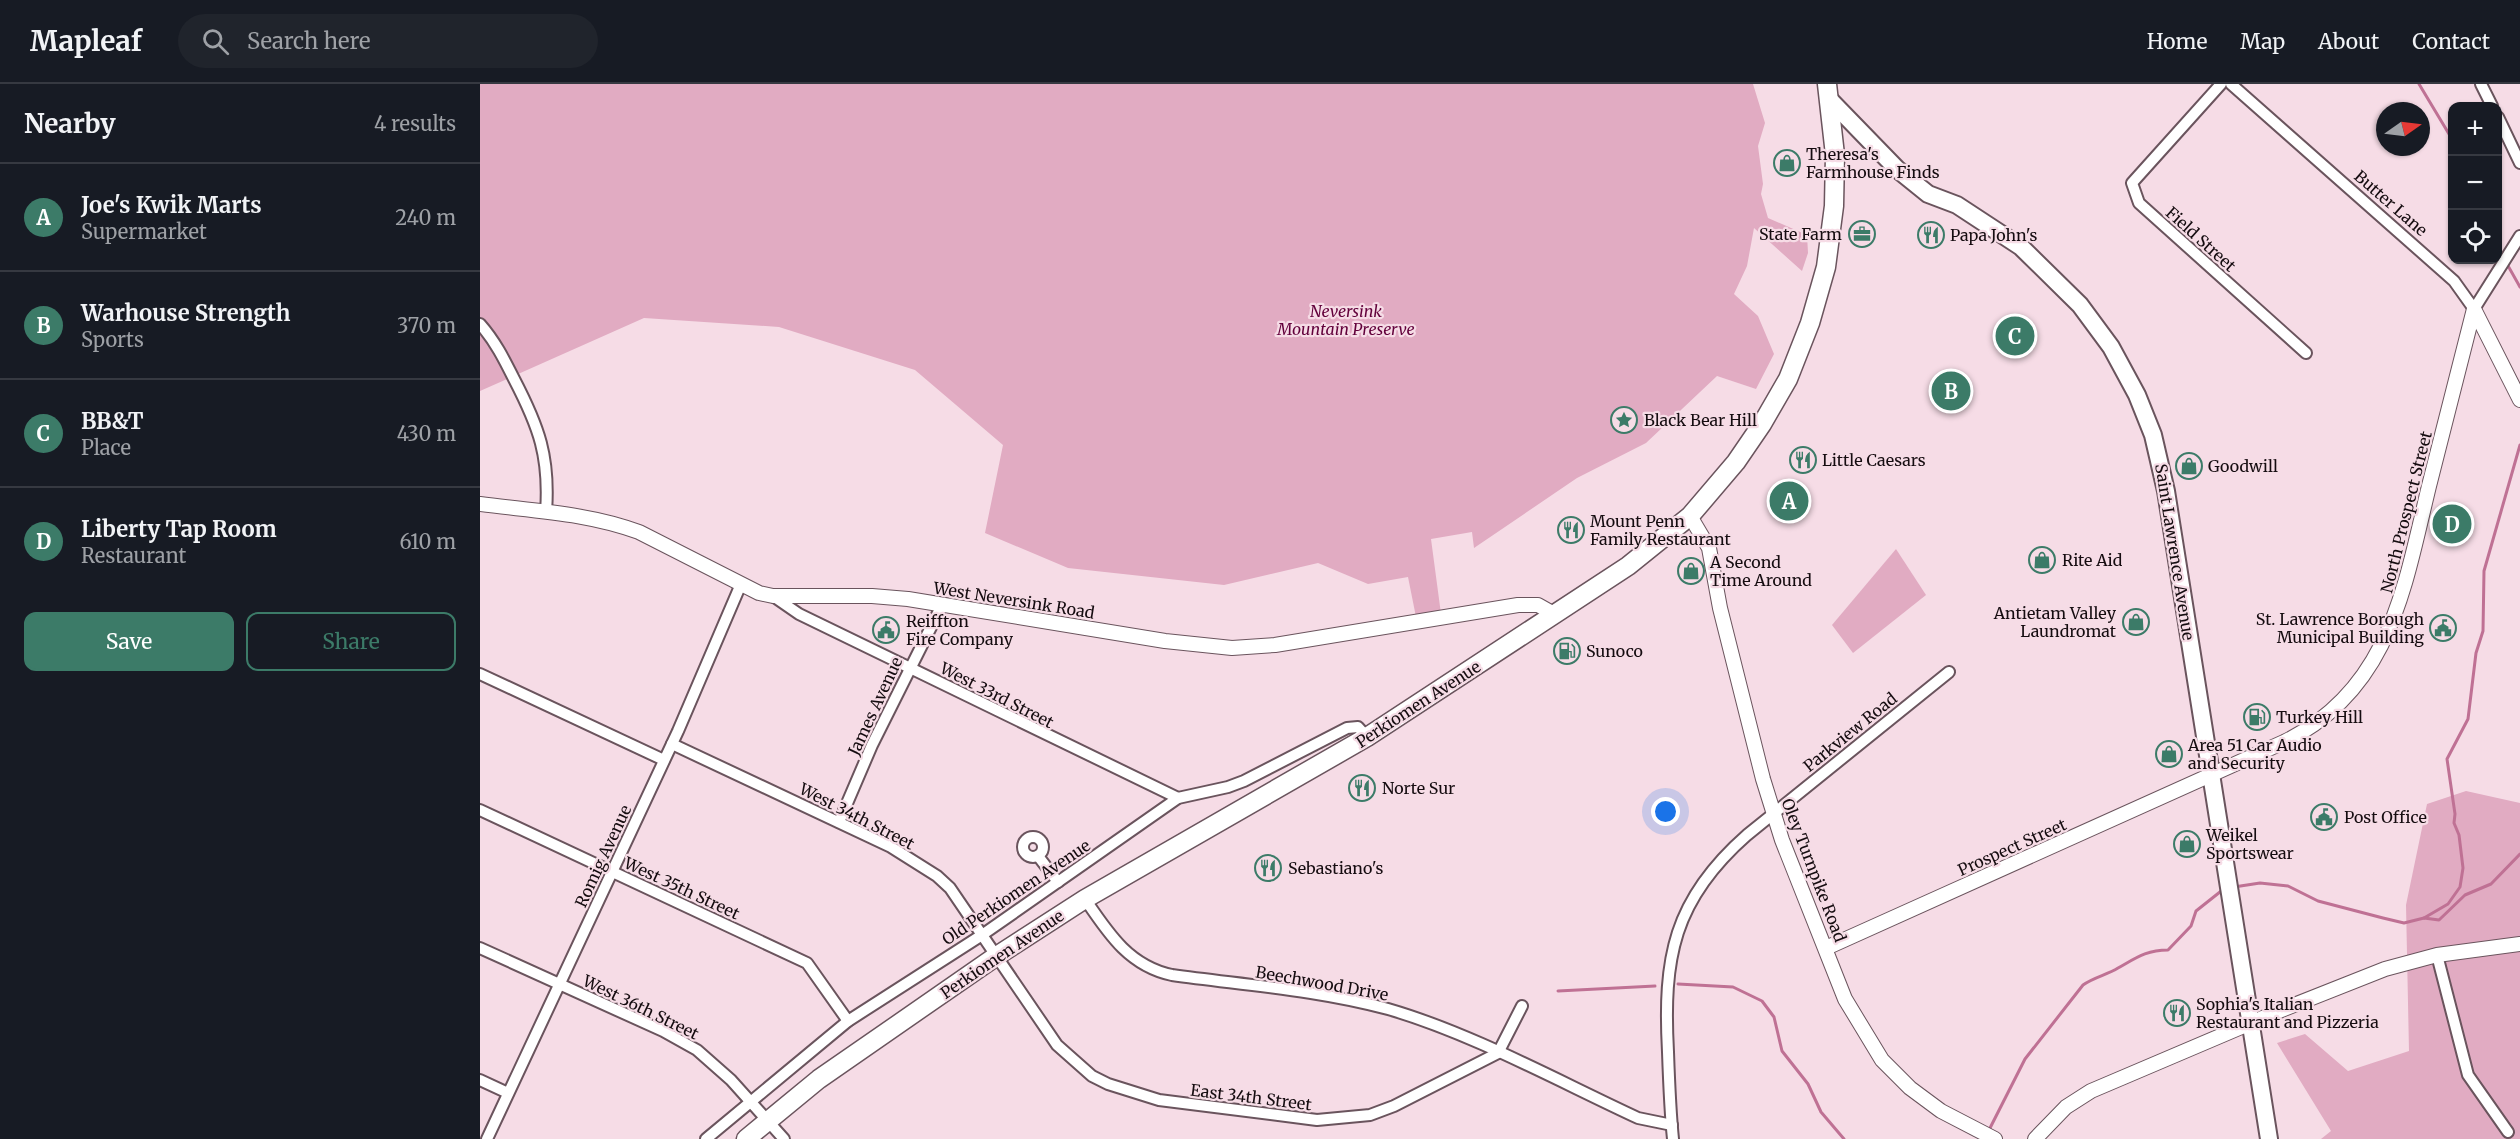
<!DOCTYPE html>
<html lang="en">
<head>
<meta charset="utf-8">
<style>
  :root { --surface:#171b24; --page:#20242c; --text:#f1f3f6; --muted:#9ea1a6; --line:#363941; --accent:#3c7b68 }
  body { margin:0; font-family:Merriweather,serif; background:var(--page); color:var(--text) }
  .controls { position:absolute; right:18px; top:18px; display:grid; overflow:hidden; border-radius:12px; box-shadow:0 2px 4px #0004 }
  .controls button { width:54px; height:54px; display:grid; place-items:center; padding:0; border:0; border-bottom:2px solid var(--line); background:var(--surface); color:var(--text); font:30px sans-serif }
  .compass { position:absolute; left:1896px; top:18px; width:54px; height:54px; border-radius:50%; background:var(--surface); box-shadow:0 2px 4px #0004; rotate:76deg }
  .you { position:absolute; left:1186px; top:728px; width:21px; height:21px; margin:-15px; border:4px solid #fff; border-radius:50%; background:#1a73e8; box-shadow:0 0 0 9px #1a73e833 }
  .badge { display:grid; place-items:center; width:39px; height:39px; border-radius:50%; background:var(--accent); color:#fff; font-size:20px; font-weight:700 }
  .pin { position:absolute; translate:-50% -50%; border:3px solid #fff; box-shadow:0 2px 6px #0006 }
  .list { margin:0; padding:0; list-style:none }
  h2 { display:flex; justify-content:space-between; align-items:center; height:78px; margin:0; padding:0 24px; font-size:26px }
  h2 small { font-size:20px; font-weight:400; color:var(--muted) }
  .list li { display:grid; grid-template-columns:39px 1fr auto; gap:18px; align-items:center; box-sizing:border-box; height:108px; padding:0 24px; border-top:2px solid var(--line) }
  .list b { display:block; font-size:22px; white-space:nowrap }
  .list p { margin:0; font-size:20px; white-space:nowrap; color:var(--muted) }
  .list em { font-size:20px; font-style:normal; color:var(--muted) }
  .actions { display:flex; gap:12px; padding:18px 24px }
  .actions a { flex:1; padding:14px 0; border:2px solid var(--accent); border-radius:12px; text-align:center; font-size:21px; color:var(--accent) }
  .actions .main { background:var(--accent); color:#fff }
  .icon { flex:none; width:33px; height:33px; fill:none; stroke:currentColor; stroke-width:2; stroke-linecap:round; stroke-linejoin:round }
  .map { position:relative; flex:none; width:2040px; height:1055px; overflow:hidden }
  header { display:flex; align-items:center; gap:36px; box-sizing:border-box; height:84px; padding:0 30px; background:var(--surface); border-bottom:2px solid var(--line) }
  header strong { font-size:28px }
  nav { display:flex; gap:33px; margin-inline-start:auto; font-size:21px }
  .search { width:420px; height:54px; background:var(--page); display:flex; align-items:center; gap:15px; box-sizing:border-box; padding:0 21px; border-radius:33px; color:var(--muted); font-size:22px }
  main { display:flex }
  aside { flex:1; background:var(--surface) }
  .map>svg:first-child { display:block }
  .green { fill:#e1abc2 }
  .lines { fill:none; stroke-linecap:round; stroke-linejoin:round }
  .stream { stroke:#bf7194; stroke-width:3 }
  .minor-casing { stroke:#6a545d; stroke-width:14 }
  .tertiary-casing { stroke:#6a545d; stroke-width:16 }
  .secondary-casing { stroke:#6a545d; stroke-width:20 }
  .primary-casing { stroke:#6a545d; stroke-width:21 }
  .minor { stroke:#fff; stroke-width:10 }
  .tertiary { stroke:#fff; stroke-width:14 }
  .secondary { stroke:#fff; stroke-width:16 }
  .primary { stroke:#fff; stroke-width:18 }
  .labels { text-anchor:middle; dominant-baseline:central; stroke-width:4.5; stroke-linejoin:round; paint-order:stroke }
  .poi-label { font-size:16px; fill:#150c10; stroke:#f6dce6; text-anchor:start }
  .street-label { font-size:16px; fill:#150c10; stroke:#f6dce6 }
  .park-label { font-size:16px; font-style:italic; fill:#62003b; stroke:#f6dce6 }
</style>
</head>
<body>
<header>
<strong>Mapleaf</strong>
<div class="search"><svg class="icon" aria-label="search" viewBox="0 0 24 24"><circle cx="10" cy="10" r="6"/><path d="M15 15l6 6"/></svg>Search here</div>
<nav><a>Home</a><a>Map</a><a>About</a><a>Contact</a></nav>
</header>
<main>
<aside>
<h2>Nearby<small>4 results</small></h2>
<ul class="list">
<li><span class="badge">A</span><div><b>Joe's Kwik Marts</b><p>Supermarket</p></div><em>240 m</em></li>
<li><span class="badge">B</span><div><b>Warhouse Strength</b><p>Sports</p></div><em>370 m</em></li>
<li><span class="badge">C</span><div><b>BB&amp;T</b><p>Place</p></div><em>430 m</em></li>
<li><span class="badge">D</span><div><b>Liberty Tap Room</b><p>Restaurant</p></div><em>610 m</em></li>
</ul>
<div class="actions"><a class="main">Save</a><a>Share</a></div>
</aside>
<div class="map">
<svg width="2040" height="1055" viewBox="0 0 2040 1055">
  <rect width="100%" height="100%" fill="#f6dce6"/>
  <!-- green -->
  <g class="green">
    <polygon points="0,0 1273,0 1285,39 1278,62 1283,100 1281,110 1288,134 1327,151 1328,169 1322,187 1274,144 1267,182 1254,210 1278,232 1294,270 1276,305 1237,292 1166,359 1097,394 994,464 992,448 951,455 961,530 936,533 928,493 888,500 838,479 744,501 588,484 505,449 523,361 435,286 299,243 164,234 0,307"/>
    <polygon points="1416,465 1446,511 1373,569 1352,541"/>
    <polygon points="1986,707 2040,719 2040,1055 1841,1055 1851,1047 1797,959 1825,950 1868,987 1929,967 1926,821 1947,720"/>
  </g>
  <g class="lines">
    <!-- stream -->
    <g class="stream">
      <polyline points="1939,0 1972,55"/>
      <polyline points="2018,164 2040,203"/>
      <polyline points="1754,803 1780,799 1808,802 1838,817 1903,834 1924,839 1944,834 1959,836 1985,811 2011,800 2040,770"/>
      <polyline points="1944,834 1968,820 1980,803 1983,784 1979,751 1974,739 1975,730 1967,675 1988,635 1996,569 2003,547 2004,487 2040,361"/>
      <polyline points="1198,900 1253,903 1282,917 1294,933 1302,967 1328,1000 1341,1028 1364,1055"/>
      <polyline points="1078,907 1175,902"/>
      <path d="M1508,1048L1545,975L1603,901C1614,893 1627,891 1638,884C1656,874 1666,866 1688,866L1711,842L1716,827L1745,804"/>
    </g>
    <defs>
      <g id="minor">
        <polyline points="1741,0 1652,99 1659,119 1826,269"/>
        <polyline points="1751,0 1974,197 1994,225 2040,152"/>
        <polyline points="2001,0 2012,22"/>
        <polyline points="2018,33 2040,79"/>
        <path d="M0,240C15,257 24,275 34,295C59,343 70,373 66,428"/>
        <polyline points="293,512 319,530 698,714"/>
        <polyline points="0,590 184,676"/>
        <polyline points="192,660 411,763 457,792 470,804 577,961 612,992 628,1000 679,1016 837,1036 890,1031 914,1022 1018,969 1042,922"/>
        <polyline points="0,726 327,879 368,937"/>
        <polyline points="359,738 392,661 462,521"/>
        <circle cx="553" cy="763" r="10"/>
        <polyline points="558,772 578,798"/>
        <path d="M605,815C628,849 649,882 692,891C764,901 838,906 908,925C991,949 1078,997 1158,1034L1192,1041"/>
        <polyline points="0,864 183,947 217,966 251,996 304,1055"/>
        <polyline points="1957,871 1988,991 2028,1048"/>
        <polyline points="0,996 28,1009"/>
        <polyline points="7,1055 198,647 261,500"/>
        <polyline points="226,1055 368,937 502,851 698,714 748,703 764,697 867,644 878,643 887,653"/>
        <path d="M1193,1055C1190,1026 1189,997 1188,968C1183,874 1193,816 1267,751L1469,588"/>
      </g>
      <g id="tertiary">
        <polyline points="1994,225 2040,316"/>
        <path d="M0,420C54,427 108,429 159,448L279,509L293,512H392L428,515L685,557L752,564L795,561L1038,521H1058L1074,530"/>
        <polyline points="1210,432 1229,464 1240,524 1283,695 1302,756 1365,915 1402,976 1430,1004 1461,1027 1515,1055"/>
        <path d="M1346,864L1804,658C1910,606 1924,505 1949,402C1964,343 1979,284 1994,225"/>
        <polyline points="1555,1055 1586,1023 1611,1007 1799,927 1905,885 1957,871 2040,860"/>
      </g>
      <polyline id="secondary" points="1350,16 1417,85 1448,110 1477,121 1541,163 1600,221 1631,263 1657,311 1673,351 1686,407 1789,1055"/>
      <polyline id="primary" points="266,1055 339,995 515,873 605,815 887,653 1148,482 1210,432 1256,378 1282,340 1308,295 1330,239 1346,183 1354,122 1355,71 1347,0"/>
    </defs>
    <!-- minor casing -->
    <use href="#minor" class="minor-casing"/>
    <!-- tertiary casing -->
    <use href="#tertiary" class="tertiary-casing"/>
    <!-- secondary casing -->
    <use href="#secondary" class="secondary-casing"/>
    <!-- primary casing -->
    <use href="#primary" class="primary-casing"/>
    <!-- minor -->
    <use href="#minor" class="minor"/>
    <!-- tertiary -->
    <use href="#tertiary" class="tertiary"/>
    <!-- secondary -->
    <use href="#secondary" class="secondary"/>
    <!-- primary -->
    <use href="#primary" class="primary"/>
  </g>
  <!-- icons -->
  <defs>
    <symbol id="shop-ring" viewBox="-11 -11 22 22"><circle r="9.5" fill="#f6dce6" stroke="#3c7b68" stroke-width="1.5"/><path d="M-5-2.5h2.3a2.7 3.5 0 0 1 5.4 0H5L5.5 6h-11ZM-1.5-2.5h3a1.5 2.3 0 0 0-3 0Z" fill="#3c7b68"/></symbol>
    <symbol id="office-ring" viewBox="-11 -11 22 22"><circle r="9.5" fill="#f6dce6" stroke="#3c7b68" stroke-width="1.5"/><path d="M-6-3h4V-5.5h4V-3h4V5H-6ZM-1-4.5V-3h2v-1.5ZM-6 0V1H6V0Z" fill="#3c7b68"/></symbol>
    <symbol id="restaurant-ring" viewBox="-11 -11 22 22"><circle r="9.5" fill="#f6dce6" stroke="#3c7b68" stroke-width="1.5"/><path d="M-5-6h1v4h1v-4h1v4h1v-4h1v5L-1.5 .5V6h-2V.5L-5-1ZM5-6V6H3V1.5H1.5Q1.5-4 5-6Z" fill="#3c7b68"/></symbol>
    <symbol id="sight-ring" viewBox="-11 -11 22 22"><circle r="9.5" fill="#f6dce6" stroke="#3c7b68" stroke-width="1.5"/><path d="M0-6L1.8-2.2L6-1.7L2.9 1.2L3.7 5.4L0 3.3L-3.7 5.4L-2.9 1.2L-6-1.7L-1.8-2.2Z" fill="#3c7b68"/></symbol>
    <symbol id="civic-ring" viewBox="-11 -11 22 22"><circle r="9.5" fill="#f6dce6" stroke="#3c7b68" stroke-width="1.5"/><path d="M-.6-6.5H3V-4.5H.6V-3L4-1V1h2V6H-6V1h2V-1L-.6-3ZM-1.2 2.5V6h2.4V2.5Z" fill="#3c7b68"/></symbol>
    <symbol id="fuel-ring" viewBox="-11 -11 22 22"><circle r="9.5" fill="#f6dce6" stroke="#3c7b68" stroke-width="1.5"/><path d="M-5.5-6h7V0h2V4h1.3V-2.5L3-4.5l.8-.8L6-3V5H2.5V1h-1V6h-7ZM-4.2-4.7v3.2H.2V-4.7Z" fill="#3c7b68"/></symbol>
  </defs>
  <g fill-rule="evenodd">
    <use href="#shop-ring" x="1292" y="64" width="30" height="30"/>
    <use href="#office-ring" x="1367" y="135" width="30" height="30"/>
    <use href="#restaurant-ring" x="1436" y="136" width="30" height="30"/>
    <use href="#sight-ring" x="1129" y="321" width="30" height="30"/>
    <use href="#restaurant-ring" x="1308" y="361" width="30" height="30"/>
    <use href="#shop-ring" x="1694" y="367" width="30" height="30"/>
    <use href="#restaurant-ring" x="1076" y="431" width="30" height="30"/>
    <use href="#shop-ring" x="1547" y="461" width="30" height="30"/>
    <use href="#shop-ring" x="1196" y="472" width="30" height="30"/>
    <use href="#shop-ring" x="1641" y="523" width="30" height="30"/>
    <use href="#civic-ring" x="1948" y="529" width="30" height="30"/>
    <use href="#civic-ring" x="391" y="531" width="30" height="30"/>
    <use href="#fuel-ring" x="1072" y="552" width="30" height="30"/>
    <use href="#fuel-ring" x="1762" y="618" width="30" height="30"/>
    <use href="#shop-ring" x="1674" y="655" width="30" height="30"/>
    <use href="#restaurant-ring" x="867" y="689" width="30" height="30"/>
    <use href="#civic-ring" x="1829" y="718" width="30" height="30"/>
    <use href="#shop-ring" x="1692" y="745" width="30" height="30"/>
    <use href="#restaurant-ring" x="773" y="769" width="30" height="30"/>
    <use href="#restaurant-ring" x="1682" y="914" width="30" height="30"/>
  </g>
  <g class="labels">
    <!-- poi labels -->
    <g class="poi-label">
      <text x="1326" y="70">Theresa's<tspan x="1326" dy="18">Farmhouse Finds</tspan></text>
      <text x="1362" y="150" text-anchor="end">State Farm</text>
      <text x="1470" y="151">Papa John's</text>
      <text x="1164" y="336">Black Bear Hill</text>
      <text x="1342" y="376">Little Caesars</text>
      <text x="1728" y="382">Goodwill</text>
      <text x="1110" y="437">Mount Penn<tspan x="1110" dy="18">Family Restaurant</tspan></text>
      <text x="1582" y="476">Rite Aid</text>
      <text x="1230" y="478">A Second<tspan x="1230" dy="18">Time Around</tspan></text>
      <text x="1636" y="529" text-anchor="end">Antietam Valley<tspan x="1636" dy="18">Laundromat</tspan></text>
      <text x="1944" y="535" text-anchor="end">St. Lawrence Borough<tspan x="1944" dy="18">Municipal Building</tspan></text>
      <text x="426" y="537">Reiffton<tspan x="426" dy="18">Fire Company</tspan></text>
      <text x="1106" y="567">Sunoco</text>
      <text x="1796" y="633">Turkey Hill</text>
      <text x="1708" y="661">Area 51 Car Audio<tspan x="1708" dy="18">and Security</tspan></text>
      <text x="902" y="704">Norte Sur</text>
      <text x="1864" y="733">Post Office</text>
      <text x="1726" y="751">Weikel<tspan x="1726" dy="18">Sportswear</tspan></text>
      <text x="808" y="784">Sebastiano's</text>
      <text x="1716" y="920">Sophia's Italian<tspan x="1716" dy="18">Restaurant and Pizzeria</tspan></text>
    </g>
    <!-- street labels -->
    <g class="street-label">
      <text transform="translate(1911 119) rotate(41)">Butter Lane</text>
      <text transform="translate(1721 155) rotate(42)">Field Street</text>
      <text transform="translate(1926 428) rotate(-76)">North Prospect Street</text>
      <text transform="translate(1695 468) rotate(81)">Saint Lawrence Avenue</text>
      <text transform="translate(534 516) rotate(9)">West Neversink Road</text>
      <text transform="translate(517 611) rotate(27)">West 33rd Street</text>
      <text transform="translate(938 620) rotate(-33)">Perkiomen Avenue</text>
      <text transform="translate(395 622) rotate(-65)">James Avenue</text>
      <text transform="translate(1370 648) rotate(-39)">Parkview Road</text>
      <text transform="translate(377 732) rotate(27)">West 34th Street</text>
      <text transform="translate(1532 763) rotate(-24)">Prospect Street</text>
      <text transform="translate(123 772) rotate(-65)">Romig Avenue</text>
      <text transform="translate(1334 786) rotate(69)">Oley Turnpike Road</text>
      <text transform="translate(202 804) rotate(25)">West 35th Street</text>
      <text transform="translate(536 808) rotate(-34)">Old Perkiomen Avenue</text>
      <text transform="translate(522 870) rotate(-34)">Perkiomen Avenue</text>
      <text transform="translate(842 899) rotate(10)">Beechwood Drive</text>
      <text transform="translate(161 923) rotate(26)">West 36th Street</text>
      <text transform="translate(771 1013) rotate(7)">East 34th Street</text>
    </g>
    <!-- park labels -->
    <g class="park-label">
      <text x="866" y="227">Neversink<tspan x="866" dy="18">Mountain Preserve</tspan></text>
    </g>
  </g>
</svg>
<div class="controls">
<button>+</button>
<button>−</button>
<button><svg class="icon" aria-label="locate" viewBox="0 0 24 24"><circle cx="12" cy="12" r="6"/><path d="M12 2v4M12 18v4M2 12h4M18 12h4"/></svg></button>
</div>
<svg class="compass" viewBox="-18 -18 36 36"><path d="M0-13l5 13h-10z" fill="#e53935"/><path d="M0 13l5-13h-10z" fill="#9ea1a6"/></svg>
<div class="you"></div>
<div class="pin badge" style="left:1309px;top:417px">A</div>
<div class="pin badge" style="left:1471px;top:307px">B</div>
<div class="pin badge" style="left:1535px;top:252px">C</div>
<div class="pin badge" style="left:1972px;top:440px">D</div>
</div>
</main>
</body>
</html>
